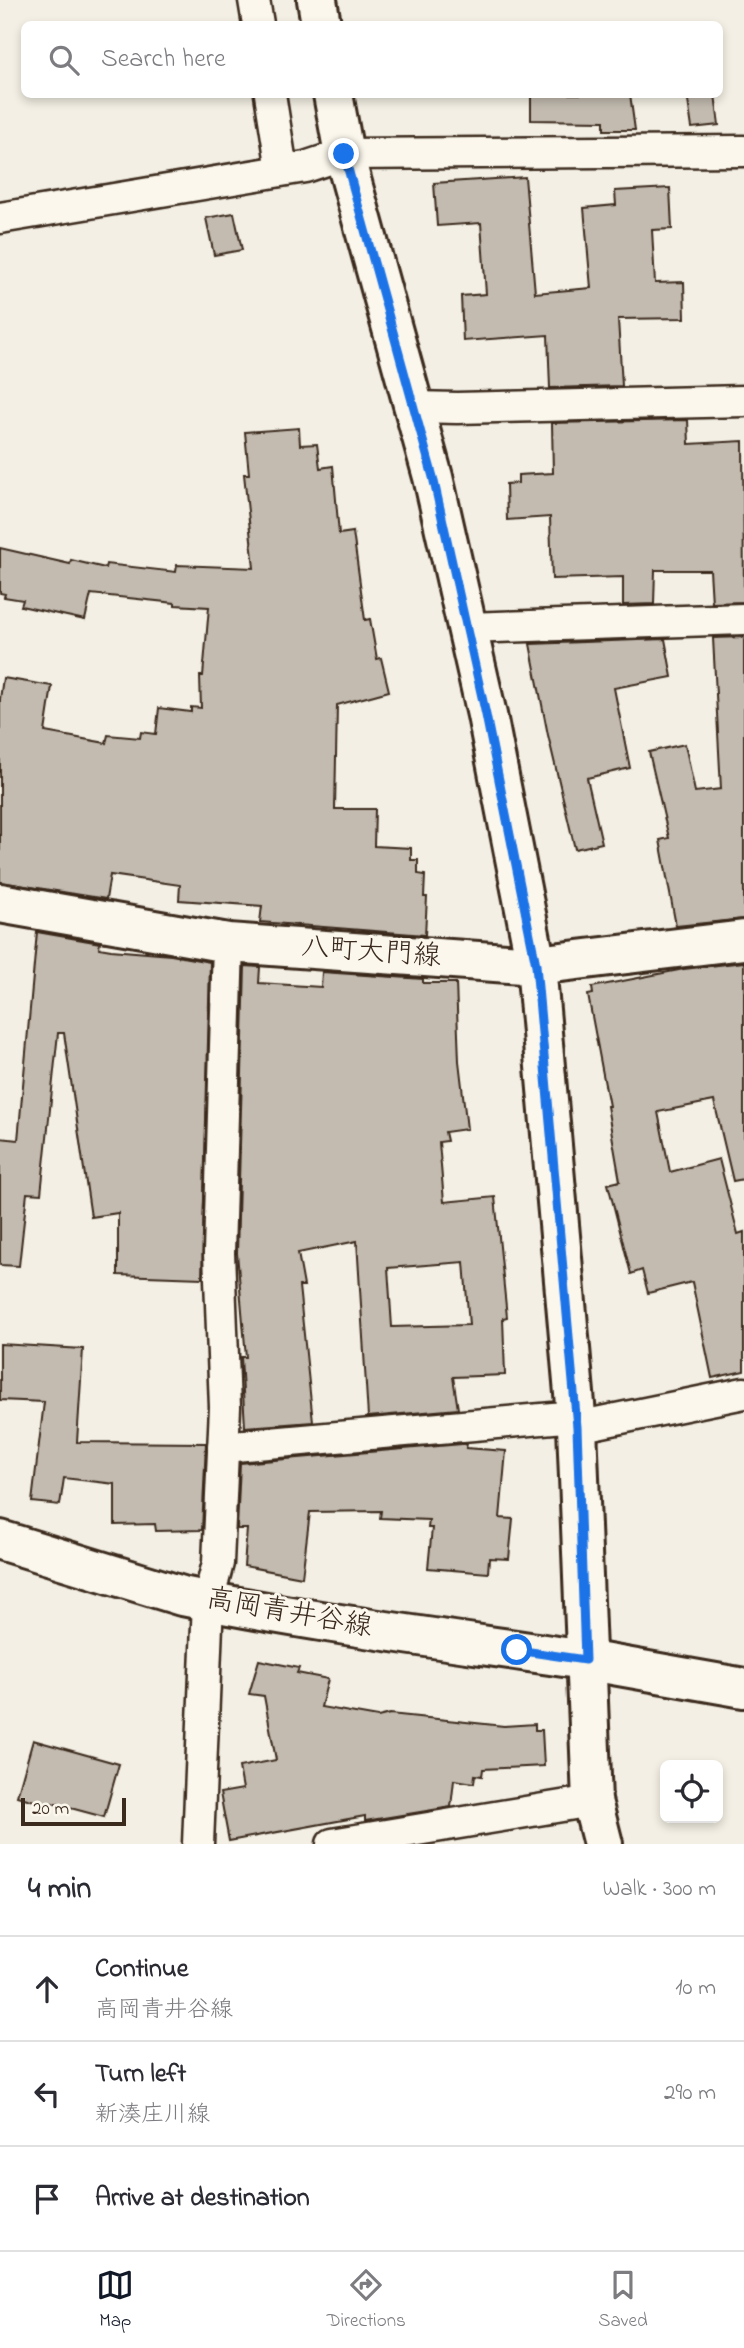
<!DOCTYPE html>
<html lang="en">
<head>
<meta charset="utf-8">
<style>
  :root { --surface:#fff; --page:#f2f2f3; --text:#2b2b33; --muted:#7c7c81; --line:#e1e1e2; --accent:#111827 }
  body { margin:0; font-family:"Indie Flower","Klee One",sans-serif; background:var(--page); color:var(--text) }
  .controls { position:absolute; right:21px; bottom:21px; display:grid; overflow:hidden; border-radius:10px; box-shadow:0 4px 10px #0003 }
  .controls button { width:63px; height:63px; display:grid; place-items:center; padding:0; border:0; border-bottom:2px solid var(--line); background:var(--surface); color:var(--text); font:35px sans-serif }
  .scale { position:absolute; left:21px; bottom:18px; width:105px; box-sizing:border-box; padding-left:7px; border:4px solid #3b2a1e; border-top:0; font-size:19px; line-height:24px; white-space:nowrap; color:#3b2a1e; -webkit-text-stroke:5px #fbf7ec; paint-order:stroke }
  .stop { position:absolute; width:21px; height:21px; margin:-16px; border:5px solid #1a73e8; border-radius:50%; background:#fff }
  .stop.end { background:#1a73e8; border-color:#fff; box-shadow:0 2px 7px #0008 }
  .list { margin:0; padding:0; list-style:none }
  h2 { display:flex; justify-content:space-between; align-items:center; height:91px; margin:0; padding:0 28px; font-size:30px }
  h2 small { font-size:23px; font-weight:400; color:var(--muted) }
  .list li { display:grid; grid-template-columns:46px 1fr auto; gap:21px; align-items:center; box-sizing:border-box; height:105px; padding:0 28px; border-top:2px solid var(--line) }
  .list b { display:block; font-size:26px; white-space:nowrap }
  .list p { margin:0; font-size:23px; white-space:nowrap; color:var(--muted) }
  .list em { font-size:23px; font-style:normal; color:var(--muted) }
  .icon { flex:none; width:38px; height:38px; fill:none; stroke:currentColor; stroke-width:2; stroke-linecap:round; stroke-linejoin:round }
  .map { position:relative; flex:none; width:744px; height:1844px; overflow:hidden }
  .search { position:absolute; background:var(--surface); box-shadow:0 4px 10px #0003; left:21px; right:21px; top:21px; height:77px; display:flex; align-items:center; gap:18px; box-sizing:border-box; padding:0 24px; border-radius:10px; color:var(--muted); font-size:26px }
  .sheet { height:406px; background:var(--surface) }
  nav { display:flex; justify-content:space-around; align-items:center; box-sizing:border-box; height:98px; border-top:2px solid var(--line); background:var(--surface); font-size:19px; color:var(--muted) }
  nav a { display:grid; justify-items:center; gap:4px }
  nav .on { color:var(--accent) }
  .map>svg:first-child { display:block }
  .building { fill:#c3bbb0; stroke:#3b2a1e; stroke-width:2; fill-rule:evenodd }
  .lines { fill:none; stroke-linecap:round; stroke-linejoin:round }
  .street-casing { stroke:#3b2a1e; stroke-width:35 }
  .secondary-casing { stroke:#3b2a1e; stroke-width:44 }
  .primary-casing { stroke:#3b2a1e; stroke-width:44 }
  .street { stroke:#fbf7ec; stroke-width:30 }
  .secondary { stroke:#fbf7ec; stroke-width:38 }
  .primary { stroke:#fbf7ec; stroke-width:38 }
  .route { stroke:#1a73e8; stroke-width:9 }
  .labels { text-anchor:middle; dominant-baseline:central; stroke-width:6; stroke-linejoin:round; paint-order:stroke }
  .street-label { font-size:28px; fill:#3b2a1e; stroke:#fbf7ec }
</style>
</head>
<body>
<div class="map">
<svg width="744" height="1844" viewBox="0 0 744 1844">
  <rect width="100%" height="100%" fill="#f3efe4"/>
  <filter id="ink" filterUnits="userSpaceOnUse"><feTurbulence type="fractalNoise" baseFrequency=".0143" numOctaves="2"/><feDisplacementMap in="SourceGraphic" scale="14" xChannelSelector="R" yChannelSelector="G"/><feConvolveMatrix kernelMatrix="1 2 1 2 8 2 1 2 1" color-interpolation-filters="sRGB"/></filter>
  <g filter="url(#ink)">
    <!-- building -->
    <g class="building">
      <polygon points="531,94 630,94 635,130 604,130 604,121 531,120"/>
      <polygon points="687,94 715,94 719,125 692,128"/>
      <polygon points="525,177 535,293 591,288 584,208 616,205 615,191 670,188 672,229 652,230 655,283 684,282 685,318 618,319 622,386 550,388 548,335 463,341 461,296 486,294 481,223 437,226 434,183"/>
      <polygon points="234,213 242,250 214,255 206,218"/>
      <polygon points="688,420 689,444 743,441 744,602 712,603 710,570 655,570 654,604 623,605 623,577 552,579 550,517 507,520 506,484 518,483 518,475 553,473 552,423"/>
      <polygon points="299,428 300,445 317,444 320,468 333,466 339,534 353,532 365,620 370,619 377,659 381,658 389,691 337,705 335,809 375,809 374,846 411,848 411,860 418,860 418,874 425,875 424,897 427,897 425,935 260,922 262,906 179,900 180,885 110,875 106,899 0,882 0,699 3,678 52,686 45,732 106,743 108,735 140,738 141,732 156,734 159,708 191,712 191,707 201,708 200,676 203,676 209,607 175,605 175,603 91,594 85,620 21,606 23,600 4,597 5,594 0,593 0,548 70,564 71,560 105,568 106,564 176,572 177,565 254,568 244,474 249,474 245,432"/>
      <polygon points="744,637 744,919 676,926 660,840 669,838 649,752 685,744 695,792 721,789 713,638"/>
      <polygon points="665,639 672,677 614,688 630,768 587,778 602,843 575,849 548,735 530,644"/>
      <polygon points="37,932 100,943 99,948 111,950 171,955 210,962 202,1278 118,1275 118,1213 91,1217 64,1033 58,1033 41,1194 27,1193 19,1266 0,1265 0,1138 18,1140"/>
      <polygon points="744,962 744,1179 733,1181 714,1101 658,1112 670,1172 719,1159 738,1234 744,1232 744,1371 712,1378 692,1282 648,1293 642,1270 631,1274 608,1184 620,1181 607,1106 609,1106 588,995 593,994 592,987 684,969"/>
      <path d="M245,966L260,967L259,983L321,987L322,972L423,979V983H456L459,1061L467,1129L445,1132L447,1141L439,1142L444,1202L495,1197L507,1317L503,1318L505,1375L453,1377L458,1409L368,1417L357,1241L298,1253L304,1286H299L313,1422L245,1427L241,1357H246L237,1253ZM464,1262L469,1325L392,1327L388,1268Z"/>
      <polygon points="0,1344 83,1349 77,1442 206,1443 202,1530 156,1531 155,1524 115,1525 115,1484 64,1478 60,1505 32,1502 44,1402 0,1400"/>
      <polygon points="462,1444 467,1444 466,1448 506,1451 500,1518 513,1519 509,1559 489,1558 488,1573 428,1568 432,1528 428,1528 429,1520 380,1518 381,1511 310,1512 302,1577 244,1566 247,1529 237,1529 240,1463"/>
      <polygon points="259,1660 299,1668 297,1673 328,1679 321,1707 378,1717 390,1714 504,1726 535,1724 535,1730 542,1730 544,1766 483,1769 482,1776 475,1775 474,1783 454,1780 451,1807 365,1821 365,1816 229,1841 220,1793 243,1789 239,1767 276,1760 264,1696 249,1694"/>
      <polygon points="33,1740 119,1764 104,1817 52,1803 52,1806 17,1796"/>
    </g>
    <g class="lines">
      <defs>
        <g id="street">
          <polyline points="254,0 258,24"/>
          <polyline points="270,94 282,170"/>
          <polyline points="0,218 305,167 344,154 744,151"/>
          <polyline points="414,407 457,408 744,401"/>
          <polyline points="467,628 744,619"/>
          <polyline points="577,1427 744,1393"/>
          <polyline points="223,1447 576,1416"/>
          <polyline points="198,1844 208,1601 218,1563 225,1407 219,1253 228,943"/>
          <polyline points="332,1844 592,1801"/>
        </g>
        <g id="secondary">
          <polyline points="0,903 228,943 536,965 744,940"/>
          <polyline points="585,1660 744,1688"/>
        </g>
        <g id="primary">
          <polyline points="317,0 321,24"/>
          <polyline points="333,94 344,154 433,477 487,715 536,965 577,1427 592,1801 603,1844"/>
          <path d="M0,1540L182,1596C315,1623 450,1640 585,1660"/>
        </g>
      </defs>
      <!-- street casing -->
      <use href="#street" class="street-casing"/>
      <!-- secondary casing -->
      <use href="#secondary" class="secondary-casing"/>
      <!-- primary casing -->
      <use href="#primary" class="primary-casing"/>
      <!-- street -->
      <use href="#street" class="street"/>
      <!-- secondary -->
      <use href="#secondary" class="secondary"/>
      <!-- primary -->
      <use href="#primary" class="primary"/>
    </g>
  </g>
  <g class="lines" filter="url(#ink)">
    <!-- route -->
    <polyline class="route" points="344,154 433,477 486,715 536,965 577,1427 585,1660 517,1650"/>
  </g>
  <g class="labels">
    <!-- street labels -->
    <g class="street-label">
      <text transform="translate(371 953) rotate(4)">八町大門線</text>
      <text transform="translate(289 1614) rotate(10)">高岡青井谷線</text>
    </g>
  </g>
</svg>
<div class="controls">
<button><svg class="icon" aria-label="locate" viewBox="0 0 24 24"><circle cx="12" cy="12" r="6"/><path d="M12 2v4M12 18v4M2 12h4M18 12h4"/></svg></button>
</div>
<div class="scale">20 m</div>
<div class="stop" style="left:517px;top:1650px"></div>
<div class="stop end" style="left:344px;top:154px"></div>
<div class="search"><svg class="icon" aria-label="search" viewBox="0 0 24 24"><circle cx="10" cy="10" r="6"/><path d="M15 15l6 6"/></svg>Search here</div>
</div>
<section class="sheet">
<h2>4 min<small>Walk · 300 m</small></h2>
<ul class="list">
<li><svg class="icon" aria-label="ahead" viewBox="0 0 24 24"><path d="M12 20V5M6 11l6-6 6 6"/></svg><div><b>Continue</b><p>高岡青井谷線</p></div><em>10 m</em></li>
<li><svg class="icon" aria-label="left" viewBox="0 0 24 24"><path d="M17 20v-9H6M10 6l-5 5 5 5"/></svg><div><b>Turn left</b><p>新湊庄川線</p></div><em>290 m</em></li>
<li><svg class="icon" aria-label="arrive" viewBox="0 0 24 24"><path d="M6 21V4h12l-3 4 3 4H6"/></svg><div><b>Arrive at destination</b></div></li>
</ul>
</section>
<nav>
<a class="on"><svg class="icon" aria-label="map" viewBox="0 0 24 24"><path d="M3 6l6-2 6 2 6-2v14l-6 2-6-2-6 2zM9 4v14M15 6v14"/></svg>Map</a>
<a><svg class="icon" aria-label="directions" viewBox="0 0 24 24"><path d="M12 3l9 9-9 9-9-9zM9 14v-3h6M13 9l2 2-2 2"/></svg>Directions</a>
<a><svg class="icon" aria-label="saved" viewBox="0 0 24 24"><path d="M7 4h10v16l-5-4-5 4z"/></svg>Saved</a>
</nav>
</body>
</html>
